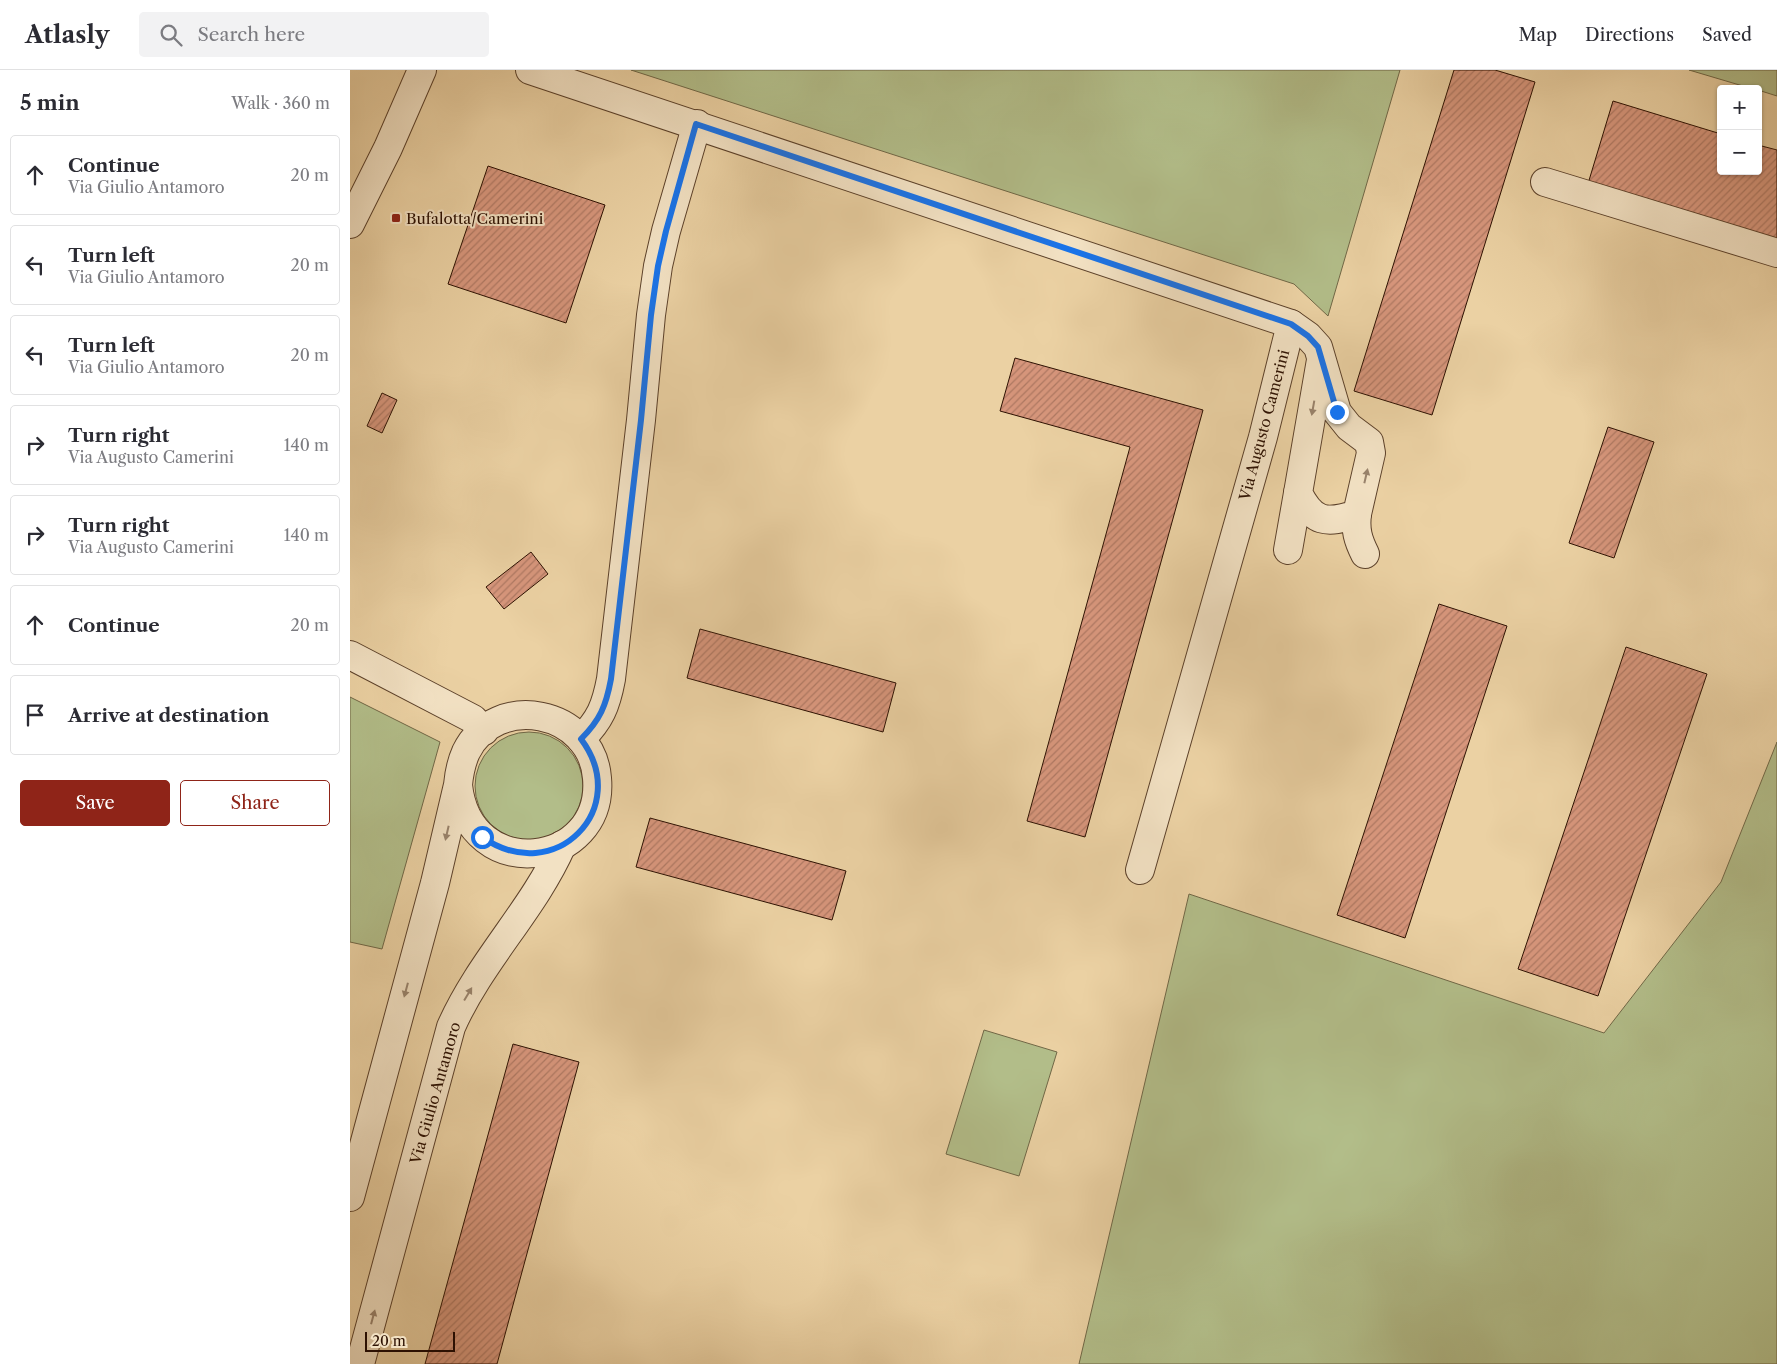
<!DOCTYPE html>
<html lang="en">
<head>
<meta charset="utf-8">
<style>
  :root { --surface:#fff; --page:#f2f2f3; --text:#2b2b33; --muted:#7c7c81; --line:#e1e1e2; --accent:#8f2418 }
  body { margin:0; font-family:"Libre Caslon Text",serif; background:var(--page); color:var(--text) }
  .controls { position:absolute; right:15px; top:15px; display:grid; overflow:hidden; border-radius:5px; box-shadow:0 1px 4px #0004 }
  .controls button { width:45px; height:45px; display:grid; place-items:center; padding:0; border:0; border-bottom:1px solid var(--line); background:var(--surface); color:var(--text); font:25px sans-serif }
  .scale { position:absolute; left:15px; bottom:12px; width:90px; box-sizing:border-box; padding-left:5px; border:2px solid #2d1102; border-top:0; font-size:14px; line-height:18px; white-space:nowrap; color:#2d1102; -webkit-text-stroke:4px #f2e1c3; paint-order:stroke }
  .stop { position:absolute; width:15px; height:15px; margin:-11px; border:4px solid #1a73e8; border-radius:50%; background:#fff }
  .stop.end { background:#1a73e8; border-color:#fff; box-shadow:0 1px 5px #0008 }
  .list { margin:0; padding:0; list-style:none }
  h2 { display:flex; justify-content:space-between; align-items:center; height:65px; margin:0; padding:0 20px; font-size:21px }
  h2 small { font-size:16px; font-weight:400; color:var(--muted) }
  .list li { display:grid; grid-template-columns:32px 1fr auto; gap:15px; align-items:center; box-sizing:border-box; height:80px; margin:0 10px 10px; padding:0 10px; border:1px solid var(--line); border-radius:5px }
  .list b { display:block; font-size:19px; white-space:nowrap }
  .list p { margin:0; font-size:16px; white-space:nowrap; color:var(--muted) }
  .list em { font-size:16px; font-style:normal; color:var(--muted) }
  .actions { display:flex; gap:10px; padding:15px 20px }
  .actions a { flex:1; padding:11px 0; border:1px solid var(--accent); border-radius:5px; text-align:center; font-size:18px; color:var(--accent) }
  .actions .main { background:var(--accent); color:#fff }
  .icon { flex:none; width:28px; height:28px; fill:none; stroke:currentColor; stroke-width:2; stroke-linecap:round; stroke-linejoin:round }
  .map { position:relative; flex:none; width:1427px; height:1294px; overflow:hidden }
  header { display:flex; align-items:center; gap:30px; box-sizing:border-box; height:70px; padding:0 25px; background:var(--surface); border-bottom:1px solid var(--line) }
  header strong { font-size:24px }
  nav { display:flex; gap:28px; margin-inline-start:auto; font-size:18px }
  .search { width:350px; height:45px; background:var(--page); display:flex; align-items:center; gap:12px; box-sizing:border-box; padding:0 18px; border-radius:5px; color:var(--muted); font-size:19px }
  main { display:flex }
  aside { flex:1; background:var(--surface) }
  .map>svg:first-child { display:block }
  .green { fill:#b2bd89; stroke:#706746 }
  .building { fill:url(#building-hatch); stroke:#2d1102 }
  .lines { fill:none; stroke-linecap:round; stroke-linejoin:round }
  .minor-casing { stroke:#5c412a; stroke-width:30 }
  .minor { stroke:#f2e1c3; stroke-width:28 }
  .oneway { fill:#99836c }
  .route { stroke:#1a73e8; stroke-width:6 }
  .poi-dot { fill:#8f2418; stroke:#f2e1c3; stroke-width:2 }
  .labels { text-anchor:middle; dominant-baseline:central; stroke-width:4; stroke-linejoin:round; paint-order:stroke }
  .poi-label { font-size:15px; fill:#2d1102; stroke:#f2e1c3; text-anchor:start }
  .street-label { font-size:15px; fill:#2d1102; stroke:#f2e1c3 }
</style>
</head>
<body>
<header>
<strong>Atlasly</strong>
<div class="search"><svg class="icon" aria-label="search" viewBox="0 0 24 24"><circle cx="10" cy="10" r="6"/><path d="M15 15l6 6"/></svg>Search here</div>
<nav><a>Map</a><a>Directions</a><a>Saved</a></nav>
</header>
<main>
<aside>
<h2>5 min<small>Walk · 360 m</small></h2>
<ul class="list">
<li><svg class="icon" aria-label="ahead" viewBox="0 0 24 24"><path d="M12 20V5M6 11l6-6 6 6"/></svg><div><b>Continue</b><p>Via Giulio Antamoro</p></div><em>20 m</em></li>
<li><svg class="icon" aria-label="left" viewBox="0 0 24 24"><path d="M17 20v-9H6M10 6l-5 5 5 5"/></svg><div><b>Turn left</b><p>Via Giulio Antamoro</p></div><em>20 m</em></li>
<li><svg class="icon" aria-label="left" viewBox="0 0 24 24"><path d="M17 20v-9H6M10 6l-5 5 5 5"/></svg><div><b>Turn left</b><p>Via Giulio Antamoro</p></div><em>20 m</em></li>
<li><svg class="icon" aria-label="right" viewBox="0 0 24 24"><path d="M7 20v-9h11M14 6l5 5-5 5"/></svg><div><b>Turn right</b><p>Via Augusto Camerini</p></div><em>140 m</em></li>
<li><svg class="icon" aria-label="right" viewBox="0 0 24 24"><path d="M7 20v-9h11M14 6l5 5-5 5"/></svg><div><b>Turn right</b><p>Via Augusto Camerini</p></div><em>140 m</em></li>
<li><svg class="icon" aria-label="ahead" viewBox="0 0 24 24"><path d="M12 20V5M6 11l6-6 6 6"/></svg><div><b>Continue</b></div><em>20 m</em></li>
<li><svg class="icon" aria-label="arrive" viewBox="0 0 24 24"><path d="M6 21V4h12l-3 4 3 4H6"/></svg><div><b>Arrive at destination</b></div></li>
</ul>
<div class="actions"><a class="main">Save</a><a>Share</a></div>
</aside>
<div class="map">
<svg width="1427" height="1294" viewBox="0 0 1427 1294">
  <defs>
    <pattern id="building-hatch" width="6" height="6" patternUnits="userSpaceOnUse" patternTransform="scale(1.25)"><rect width="6" height="6" fill="#d7967c"/><path d="M-1 1l2-2M0 6l6-6M5 7l2-2" fill="none" stroke="#af7963"/></pattern>
  </defs>
  <rect width="100%" height="100%" fill="#ebd1a3"/>
  <filter id="stains"><feTurbulence type="fractalNoise" baseFrequency=".004" numOctaves="4"/><feColorMatrix values="0 0 0 0 .2 0 0 0 0 .09 0 0 0 0 .02 0 0 0 .5 -.17"/></filter>
  <radialGradient id="worn" r=".72"><stop offset=".6" stop-color="#630" stop-opacity="0"/><stop offset="1" stop-color="#630" stop-opacity=".3"/></radialGradient>
  <!-- green -->
  <g class="green">
    <polygon points="281,0 1050,0 978,246 944,214"/>
    <polygon points="1339,0 1427,0 1427,26 1408,20 1408,19 1403,19"/>
    <polygon points="0,627 90,672 32,879 0,872"/>
    <circle cx="179" cy="716" r="54"/>
    <polygon points="1427,672 1427,1294 729,1294 839,824 1254,963 1371,812"/>
    <polygon points="634,960 707,982 669,1106 596,1084"/>
  </g>
  <!-- building -->
  <g class="building">
    <polygon points="1104,0 1145,0 1185,12 1082,345 1004,321"/>
    <polygon points="1263,31 1371,64 1371,101 1408,101 1408,75 1427,80 1427,174 1237,117"/>
    <polygon points="138,96 255,135 216,253 98,214"/>
    <polygon points="665,288 853,340 735,767 677,751 780,377 650,341"/>
    <polygon points="32,323 47,330 32,363 17,356"/>
    <polygon points="1258,357 1304,372 1264,488 1219,473"/>
    <polygon points="181,482 198,504 154,539 136,517"/>
    <polygon points="1089,534 1157,556 1055,868 987,845"/>
    <polygon points="350,559 546,613 533,662 337,608"/>
    <polygon points="1276,577 1357,604 1248,926 1168,899"/>
    <polygon points="300,748 496,801 482,850 286,797"/>
    <polygon points="163,974 229,992 147,1294 75,1294"/>
  </g>
  <g class="lines">
    <defs>
      <g id="minor">
        <polyline points="180,0 941,254 913,367 790,800"/>
        <polyline points="1195,112 1427,183"/>
        <polyline points="0,154 38,78 72,0"/>
        <path d="M941,254L958,266L968,277L987,342L999,357L1019,372L1021,383L1007,444C976,454 963,453 948,423L971,290"/>
        <path d="M1007,444C1005,460 1008,470 1015,484"/>
        <polyline points="938,480 948,423"/>
        <polyline points="0,585 123,649 134,661"/>
        <path d="M231,669C250,650 256,636 261,609L291,350L301,245L308,196L316,161L347,54"/>
        <path d="M0,1127L85,813L108,715C109,704 111,693 116,682C146,621 242,640 247,708C255,798 119,816 108,715"/>
        <path d="M10,1294L101,957C130,891 184,839 212,775"/>
      </g>
    </defs>
    <!-- minor casing -->
    <use href="#minor" class="minor-casing"/>
    <!-- minor -->
    <use href="#minor" class="minor"/>
  </g>
  <!-- one-way arrows -->
  <defs><path id="oneway-solid" d="M-6-.8H1V-3.2L6.5 0L1 3.2V.8H-6Z" transform="scale(1.25)"/></defs>
  <g class="oneway">
    <use href="#oneway-solid" transform="translate(963 338) rotate(100)"/>
    <use href="#oneway-solid" transform="translate(1016 406) rotate(-77)"/>
    <use href="#oneway-solid" transform="translate(97 763) rotate(103)"/>
    <use href="#oneway-solid" transform="translate(56 920) rotate(105)"/>
    <use href="#oneway-solid" transform="translate(118 924) rotate(-59)"/>
    <use href="#oneway-solid" transform="translate(23 1247) rotate(-75)"/>
  </g>
  <g class="lines">
    <!-- route -->
    <path class="route" d="M132,767C205,818 283,738 231,669C250,650 256,636 261,609L291,350L301,245L308,196L316,161L346,54L941,254L958,266L968,277L987,342"/>
  </g>
  <!-- markers -->
  <rect class="poi-dot" x="41" y="143" width="10" height="10" rx="2.5"/>
  <g class="labels">
    <!-- poi labels -->
    <g class="poi-label">
      <text x="56" y="148">Bufalotta/Camerini</text>
    </g>
    <!-- street labels -->
    <g class="street-label">
      <text transform="translate(914 355) rotate(-75)">Via Augusto Camerini</text>
      <text transform="translate(85 1023) rotate(-74)">Via Giulio Antamoro</text>
    </g>
  </g>
  <rect width="100%" height="100%" filter="url(#stains)"/>
  <rect width="100%" height="100%" fill="url(#worn)"/>
</svg>
<div class="controls">
<button>+</button>
<button>−</button>
</div>
<div class="scale">20 m</div>
<div class="stop" style="left:132px;top:767px"></div>
<div class="stop end" style="left:987px;top:342px"></div>
</div>
</main>
</body>
</html>
